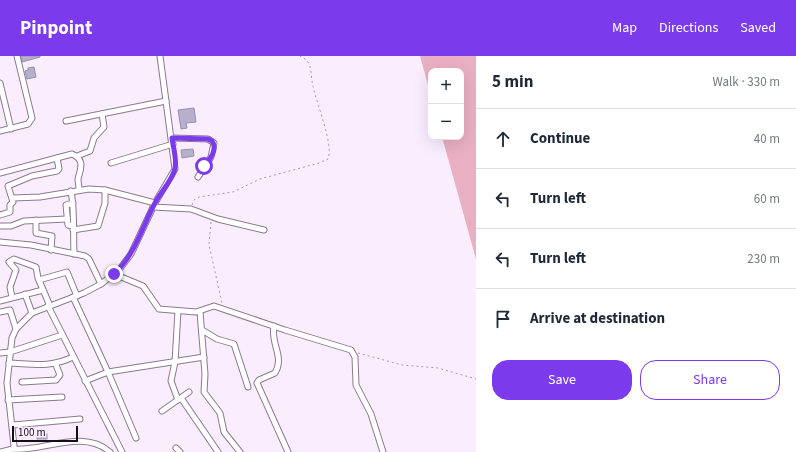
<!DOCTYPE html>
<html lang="en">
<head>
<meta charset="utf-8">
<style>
  :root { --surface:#fff; --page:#f6f6f7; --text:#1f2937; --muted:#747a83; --line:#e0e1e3; --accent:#7c3aed }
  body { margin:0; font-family:"Source Sans 3",sans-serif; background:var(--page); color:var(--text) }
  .controls { position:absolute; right:12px; top:12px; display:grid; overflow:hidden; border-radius:8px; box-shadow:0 4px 16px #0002 }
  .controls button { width:36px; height:36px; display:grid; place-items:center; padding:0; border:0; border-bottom:1px solid var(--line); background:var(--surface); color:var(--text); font:20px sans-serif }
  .scale { position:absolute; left:12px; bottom:10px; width:66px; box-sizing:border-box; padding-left:4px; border:2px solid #140e17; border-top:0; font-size:11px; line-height:14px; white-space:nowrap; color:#140e17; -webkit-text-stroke:3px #faeefe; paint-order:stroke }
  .stop { position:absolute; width:12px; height:12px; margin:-9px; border:3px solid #7c3aed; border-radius:50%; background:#fff }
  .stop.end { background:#7c3aed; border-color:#fff; box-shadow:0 1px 4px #0008 }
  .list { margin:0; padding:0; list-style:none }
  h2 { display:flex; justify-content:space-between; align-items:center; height:52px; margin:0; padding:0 16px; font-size:17px }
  h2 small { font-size:13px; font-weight:400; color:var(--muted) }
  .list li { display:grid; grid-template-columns:26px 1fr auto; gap:12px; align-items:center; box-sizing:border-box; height:60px; padding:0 16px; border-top:1px solid var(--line) }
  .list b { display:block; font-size:15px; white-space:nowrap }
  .list em { font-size:13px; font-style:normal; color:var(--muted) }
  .actions { display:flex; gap:8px; padding:12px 16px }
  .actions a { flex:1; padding:9px 0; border:1px solid var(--accent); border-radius:16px; text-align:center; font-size:14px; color:var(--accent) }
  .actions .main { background:var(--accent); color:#fff }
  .icon { flex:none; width:22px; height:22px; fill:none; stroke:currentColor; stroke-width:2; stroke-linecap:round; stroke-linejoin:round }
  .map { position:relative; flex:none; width:476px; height:396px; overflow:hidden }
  header { display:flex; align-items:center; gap:24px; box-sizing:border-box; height:56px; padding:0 20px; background:var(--accent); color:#fff }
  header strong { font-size:19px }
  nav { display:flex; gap:22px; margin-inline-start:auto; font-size:14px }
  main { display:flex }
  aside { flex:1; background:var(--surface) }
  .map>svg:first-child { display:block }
  .forest { fill:#e9b0c3 }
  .building { fill:#b7b0cd; stroke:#9790ac }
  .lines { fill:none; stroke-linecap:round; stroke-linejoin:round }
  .minor-casing { stroke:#8b7991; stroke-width:7 }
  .path { stroke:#a59ba8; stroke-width:1; stroke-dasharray:2 3; stroke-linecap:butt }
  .minor { stroke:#fff; stroke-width:5 }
  .route { stroke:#7c3aed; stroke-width:5 }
</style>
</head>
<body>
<header>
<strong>Pinpoint</strong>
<nav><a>Map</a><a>Directions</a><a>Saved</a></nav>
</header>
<main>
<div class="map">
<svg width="476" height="396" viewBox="0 0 476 396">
  <rect width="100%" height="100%" fill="#faeefe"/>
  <!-- forest -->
  <polygon class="forest" points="420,0 476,0 476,203 442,81 461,81 461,15 431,15 431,40"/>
  <!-- building -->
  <g class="building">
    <polygon points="21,0 40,0 40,1 22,6"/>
    <polygon points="34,11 36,21 27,23 25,15 28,14 28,12"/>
    <polygon points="194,52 196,66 186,67 187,72 181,73 178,54"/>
    <polygon points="193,93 194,100 182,102 181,94"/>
    <rect x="37" y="378" width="10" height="5"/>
  </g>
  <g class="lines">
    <defs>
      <g id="minor">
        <polyline points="0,27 11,73"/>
        <polyline points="66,65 166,45"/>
        <polyline points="0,75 28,68 32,62 17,0"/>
        <polyline points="172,82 208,83 214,87 211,101 198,121"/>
        <polyline points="77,100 90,95 94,82 104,71 102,58"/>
        <polyline points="111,107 173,88"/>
        <path d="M0,117L72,98C86,104 80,114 78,123C78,126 79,130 79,133"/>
        <path d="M71,135C75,156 73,177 74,198"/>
        <polyline points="13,142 40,141 89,133 105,134 155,147"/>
        <polyline points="153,151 191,153 218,163 264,174"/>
        <polyline points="0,159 10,156 10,149 13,146 8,130 32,120 57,115 59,113 57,102"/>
        <polyline points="36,164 36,177 52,180 51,194"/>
        <polyline points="0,170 11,170 24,165 67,163"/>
        <polyline points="73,170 68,169 66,149 73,147"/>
        <polyline points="73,174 98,170 105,147 105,134"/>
        <polyline points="0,186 31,189 85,200 89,203 101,228"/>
        <polyline points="114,218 143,230 159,253 196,256 214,250 285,274 351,294 355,301 356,329 371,358 383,396"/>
        <polyline points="39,224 67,216 77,240"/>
        <polyline points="25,238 32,257"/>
        <polyline points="12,241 10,231 16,214 9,206 14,203 36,211 38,222 50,250"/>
        <polyline points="73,241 108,316 136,382"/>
        <polyline points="0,245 43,234"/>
        <polyline points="48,250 122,396"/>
        <polyline points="0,256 10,254 16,273"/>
        <polyline points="200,256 205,318 204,336 220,357 224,376 240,396"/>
        <path d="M274,270C270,287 285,301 275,317L259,324L257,327L288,396"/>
        <polyline points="202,274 217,283 234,288 248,331"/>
        <polyline points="0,297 10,296 62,279"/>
        <path d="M9,307C33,308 50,312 73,301"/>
        <polyline points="85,325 108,316 204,301"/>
        <polyline points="22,326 56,324 60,319 56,309"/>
        <polyline points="181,342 218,396"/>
        <polyline points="8,344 62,341"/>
        <polyline points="178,344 171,325 175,306 178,255"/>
        <polyline points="162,355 189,336"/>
        <polyline points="13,369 80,363"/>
        <polyline points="176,392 180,396"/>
        <path d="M13,393C43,396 83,372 110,396"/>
        <polyline points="0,396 13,393 14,390 7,327 12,282 16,273 32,257 84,237 101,228 119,214 131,198 155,147 175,113 160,0"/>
      </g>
    </defs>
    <!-- minor casing -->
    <use href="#minor" class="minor-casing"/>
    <!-- path -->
    <g class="path">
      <path d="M192,149L194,144L199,141L233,136L260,123L319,107L328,103C334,89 316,46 313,30C311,23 312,15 309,8C307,4 304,2 300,0"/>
      <polyline points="211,166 209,189 222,247"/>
      <polyline points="358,297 402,309 438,312 476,323"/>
    </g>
    <!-- minor -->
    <use href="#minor" class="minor"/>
  </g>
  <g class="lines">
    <!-- route -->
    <path class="route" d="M114,218C135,199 142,171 155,147C160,137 174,122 175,112C177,103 173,91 172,82L208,83L212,85C218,93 210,104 204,110"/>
  </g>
</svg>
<div class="controls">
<button>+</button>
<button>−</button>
</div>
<div class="scale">100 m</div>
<div class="stop" style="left:204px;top:110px"></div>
<div class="stop end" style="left:114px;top:218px"></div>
</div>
<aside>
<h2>5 min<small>Walk · 330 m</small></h2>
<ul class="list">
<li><svg class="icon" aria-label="ahead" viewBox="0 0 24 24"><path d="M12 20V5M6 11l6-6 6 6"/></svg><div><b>Continue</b></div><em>40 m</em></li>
<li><svg class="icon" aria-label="left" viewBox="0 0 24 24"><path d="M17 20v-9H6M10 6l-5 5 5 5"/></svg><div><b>Turn left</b></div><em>60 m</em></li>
<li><svg class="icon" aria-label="left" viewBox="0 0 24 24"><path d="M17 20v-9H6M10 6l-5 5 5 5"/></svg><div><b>Turn left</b></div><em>230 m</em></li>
<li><svg class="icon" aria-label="arrive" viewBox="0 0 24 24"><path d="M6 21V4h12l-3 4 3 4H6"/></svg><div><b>Arrive at destination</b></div></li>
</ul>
<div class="actions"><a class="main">Save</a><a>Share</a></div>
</aside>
</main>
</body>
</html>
